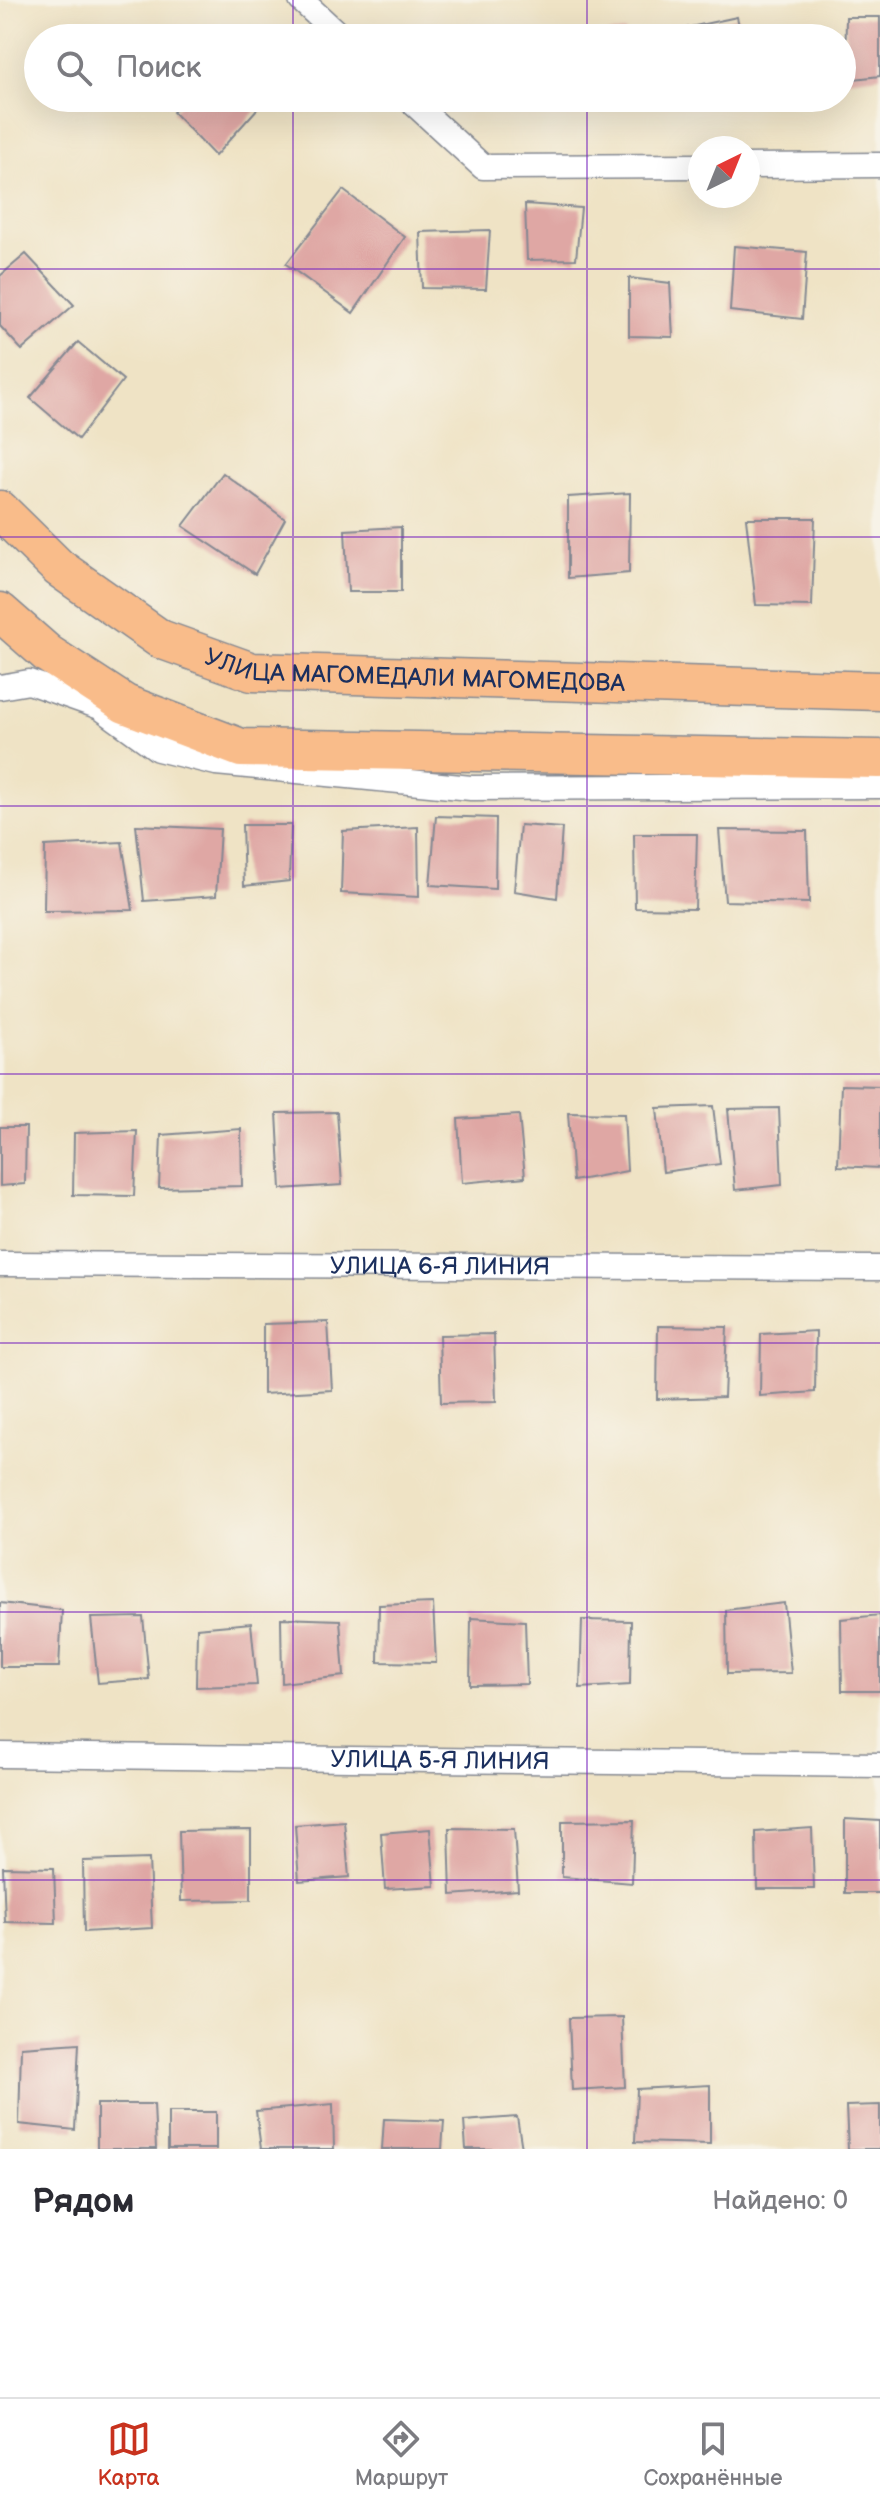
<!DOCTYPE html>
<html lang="ru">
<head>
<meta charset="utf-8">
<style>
  :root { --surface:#fff; --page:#f2f2f3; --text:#2b2b33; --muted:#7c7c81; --line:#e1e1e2; --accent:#c8321e }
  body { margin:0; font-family:"Balsamiq Sans",sans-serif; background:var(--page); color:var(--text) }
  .compass { position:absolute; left:688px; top:136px; width:72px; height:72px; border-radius:50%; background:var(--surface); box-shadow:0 8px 32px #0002; rotate:43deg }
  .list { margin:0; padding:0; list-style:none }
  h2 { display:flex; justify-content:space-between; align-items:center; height:104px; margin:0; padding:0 32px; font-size:34px }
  h2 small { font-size:26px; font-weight:400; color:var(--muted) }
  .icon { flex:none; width:44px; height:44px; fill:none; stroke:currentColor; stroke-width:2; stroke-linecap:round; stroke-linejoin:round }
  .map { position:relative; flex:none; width:880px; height:2149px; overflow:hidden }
  .search { position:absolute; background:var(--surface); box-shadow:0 8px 32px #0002; left:24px; right:24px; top:24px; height:88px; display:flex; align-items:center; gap:20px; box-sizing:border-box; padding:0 28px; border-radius:44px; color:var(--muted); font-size:30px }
  .sheet { height:248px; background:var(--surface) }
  nav { display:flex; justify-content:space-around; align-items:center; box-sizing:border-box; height:112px; border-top:2px solid var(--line); background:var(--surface); font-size:22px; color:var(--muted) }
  nav a { display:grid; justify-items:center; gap:4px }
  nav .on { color:var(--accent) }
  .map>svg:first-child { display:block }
  .building { fill:#dfa7a4 }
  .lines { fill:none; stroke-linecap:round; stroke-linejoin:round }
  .street-casing { stroke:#858992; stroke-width:27 }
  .primary-casing { stroke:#858992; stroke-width:41 }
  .street { stroke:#fff; stroke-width:24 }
  .primary { stroke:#f9bc8a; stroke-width:38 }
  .grid { fill:none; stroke:#7b2cbf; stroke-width:2; stroke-opacity:0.55 }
  .labels { text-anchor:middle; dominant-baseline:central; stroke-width:8; stroke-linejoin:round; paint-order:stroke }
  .street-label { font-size:24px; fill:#1b2f5e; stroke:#f7f3e8 }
</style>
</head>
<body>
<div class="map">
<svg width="880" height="2149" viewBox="0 0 880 2149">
  <rect width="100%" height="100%" fill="#f7f3e8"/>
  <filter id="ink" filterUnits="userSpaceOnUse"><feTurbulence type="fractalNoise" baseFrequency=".0125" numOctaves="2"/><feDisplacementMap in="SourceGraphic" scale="16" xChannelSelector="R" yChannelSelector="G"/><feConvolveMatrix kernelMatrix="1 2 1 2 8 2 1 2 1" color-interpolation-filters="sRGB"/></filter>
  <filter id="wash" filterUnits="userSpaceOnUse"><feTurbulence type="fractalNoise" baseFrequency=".006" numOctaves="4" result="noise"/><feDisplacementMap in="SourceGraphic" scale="32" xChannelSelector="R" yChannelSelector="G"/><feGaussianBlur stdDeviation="1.8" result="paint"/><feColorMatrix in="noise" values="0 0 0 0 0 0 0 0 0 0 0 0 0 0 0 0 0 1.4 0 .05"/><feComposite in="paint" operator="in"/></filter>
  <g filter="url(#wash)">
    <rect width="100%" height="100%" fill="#efe3c5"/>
    <g id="blocks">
      <!-- building -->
      <g class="building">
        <polygon points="737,17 742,38 683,38 681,29"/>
        <polygon points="846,17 880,17 880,76 845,80"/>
        <polygon points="626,31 625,38 584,38 584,36"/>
        <polygon points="186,98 246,98 258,108 215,156 173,112"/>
        <polygon points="561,98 618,98 619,99 561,111"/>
        <polygon points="343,190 405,237 353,313 286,264"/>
        <polygon points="525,204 581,208 576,259 527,260"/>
        <polygon points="490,230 486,289 422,288 420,232"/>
        <polygon points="734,246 807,252 802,319 730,311"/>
        <polygon points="26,254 74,305 22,350 0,326 0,276"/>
        <polygon points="629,278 670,283 673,337 629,336"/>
        <polygon points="78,342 123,380 78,439 30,398"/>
        <polygon points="223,473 285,519 255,574 183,526"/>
        <polygon points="630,493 629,573 568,578 568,497"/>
        <polygon points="746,518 815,518 812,606 756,605"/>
        <polygon points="401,527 401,592 348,592 345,530"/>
        <polygon points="436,816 496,818 495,889 430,885"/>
        <polygon points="136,825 220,829 216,896 144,901"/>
        <polygon points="242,825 291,825 289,881 244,886"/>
        <polygon points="520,825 562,828 557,898 514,891"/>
        <polygon points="418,827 419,897 341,893 343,831"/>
        <polygon points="719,830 807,831 809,903 725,901"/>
        <polygon points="634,834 697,834 695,909 635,908"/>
        <polygon points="122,842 133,910 44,911 45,846"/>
        <polygon points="841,1085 880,1086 880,1168 838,1166"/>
        <polygon points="713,1106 720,1164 663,1172 657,1108"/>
        <polygon points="779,1108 782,1185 735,1190 728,1109"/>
        <polygon points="337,1112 342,1185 281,1189 277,1113"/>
        <polygon points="568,1113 624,1114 627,1171 573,1181"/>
        <polygon points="519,1115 525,1177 462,1183 458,1119"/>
        <polygon points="0,1127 26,1127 25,1184 0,1186"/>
        <polygon points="241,1129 242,1186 159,1188 161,1135"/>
        <polygon points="137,1131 134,1196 73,1195 74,1133"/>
        <polygon points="328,1322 332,1390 263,1394 263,1324"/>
        <polygon points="658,1326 727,1327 724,1397 657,1399"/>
        <polygon points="816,1331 815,1392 760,1396 761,1334"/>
        <polygon points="494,1334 496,1402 441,1403 439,1335"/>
        <polygon points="0,1603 62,1610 59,1667 0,1667"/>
        <polygon points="433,1603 436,1663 378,1662 379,1605"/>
        <polygon points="784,1603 791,1673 727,1674 726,1610"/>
        <polygon points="880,1615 880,1691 842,1691 841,1619"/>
        <polygon points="143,1617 149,1679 98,1683 91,1618"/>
        <polygon points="281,1618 340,1620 344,1676 282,1683"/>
        <polygon points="471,1618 525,1621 527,1684 470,1685"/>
        <polygon points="582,1620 631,1621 630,1685 580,1688"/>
        <polygon points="251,1623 257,1685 196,1687 197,1628"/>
        <polygon points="845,1819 880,1821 880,1893 845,1893"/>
        <polygon points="634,1820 632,1883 562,1877 562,1821"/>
        <polygon points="344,1821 349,1877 299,1881 295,1825"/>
        <polygon points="449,1828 514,1829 518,1890 451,1895"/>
        <polygon points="812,1828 814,1889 757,1889 756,1832"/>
        <polygon points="430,1829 435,1886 385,1889 381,1833"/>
        <polygon points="251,1830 251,1900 181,1901 179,1831"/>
        <polygon points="149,1859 152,1928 84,1932 83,1861"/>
        <polygon points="3,1867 54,1868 56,1923 5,1922"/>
        <polygon points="622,2017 625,2087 572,2090 569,2018"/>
        <polygon points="79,2043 75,2130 19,2124 21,2047"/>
        <polygon points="710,2085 710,2144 635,2142 637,2089"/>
        <polygon points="97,2104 154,2104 156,2149 97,2149"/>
        <polygon points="333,2104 334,2149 261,2149 256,2111"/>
        <polygon points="880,2105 880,2149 848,2149 846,2106"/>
        <rect x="168" y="2112" width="48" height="37"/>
        <polygon points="517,2117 522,2149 466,2149 464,2121"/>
        <polygon points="384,2119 444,2121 442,2149 382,2149"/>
      </g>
    </g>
  </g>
  <g filter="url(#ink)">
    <use href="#blocks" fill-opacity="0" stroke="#858992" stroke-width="2"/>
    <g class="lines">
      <defs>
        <g id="street">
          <polyline points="301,0 342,38"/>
          <polyline points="408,98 483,167 700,166"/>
          <polyline points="748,166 880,165"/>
          <polyline points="0,687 29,682 100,707 158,749 216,763 471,788 880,786"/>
          <path id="s1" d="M0,1264L880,1268"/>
          <path id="s2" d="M0,1755L880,1765"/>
        </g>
        <g id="primary">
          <path id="s3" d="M0,510L59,568L160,639L252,672L880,691"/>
          <polyline points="0,612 48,654 125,704 241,748 880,759"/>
        </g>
      </defs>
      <!-- street casing -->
      <use href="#street" class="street-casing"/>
      <!-- primary casing -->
      <use href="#primary" class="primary-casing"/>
      <!-- street -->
      <use href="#street" class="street"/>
      <!-- primary -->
      <use href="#primary" class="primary"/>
    </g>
  </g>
  <!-- grid -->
  <path class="grid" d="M293,0V38M587,0V38M293,98V2149M587,98V2149M0,269H880M0,537H880M0,806H880M0,1074H880M0,1343H880M0,1612H880M0,1880H880"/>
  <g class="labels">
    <!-- street labels -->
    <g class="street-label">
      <text stroke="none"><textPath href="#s3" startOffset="466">УЛИЦА МАГОМЕДАЛИ МАГОМЕДОВА</textPath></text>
      <text stroke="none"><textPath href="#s1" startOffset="440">УЛИЦА 6-Я ЛИНИЯ</textPath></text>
      <text stroke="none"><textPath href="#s2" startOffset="440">УЛИЦА 5-Я ЛИНИЯ</textPath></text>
    </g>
  </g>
</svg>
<svg class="compass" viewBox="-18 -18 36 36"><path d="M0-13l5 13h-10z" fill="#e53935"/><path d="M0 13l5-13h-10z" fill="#7c7c81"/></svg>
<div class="search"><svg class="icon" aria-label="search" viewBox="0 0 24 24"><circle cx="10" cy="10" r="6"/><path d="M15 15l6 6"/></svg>Поиск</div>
</div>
<section class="sheet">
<h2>Рядом<small>Найдено: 0</small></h2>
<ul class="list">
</ul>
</section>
<nav>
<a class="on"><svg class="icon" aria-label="map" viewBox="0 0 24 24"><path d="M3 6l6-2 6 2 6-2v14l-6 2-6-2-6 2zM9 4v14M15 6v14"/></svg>Карта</a>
<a><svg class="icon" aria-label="directions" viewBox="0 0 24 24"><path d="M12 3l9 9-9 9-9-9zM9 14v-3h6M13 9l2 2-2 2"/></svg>Маршрут</a>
<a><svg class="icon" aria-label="saved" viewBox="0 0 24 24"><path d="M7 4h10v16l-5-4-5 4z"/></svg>Сохранённые</a>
</nav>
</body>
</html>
